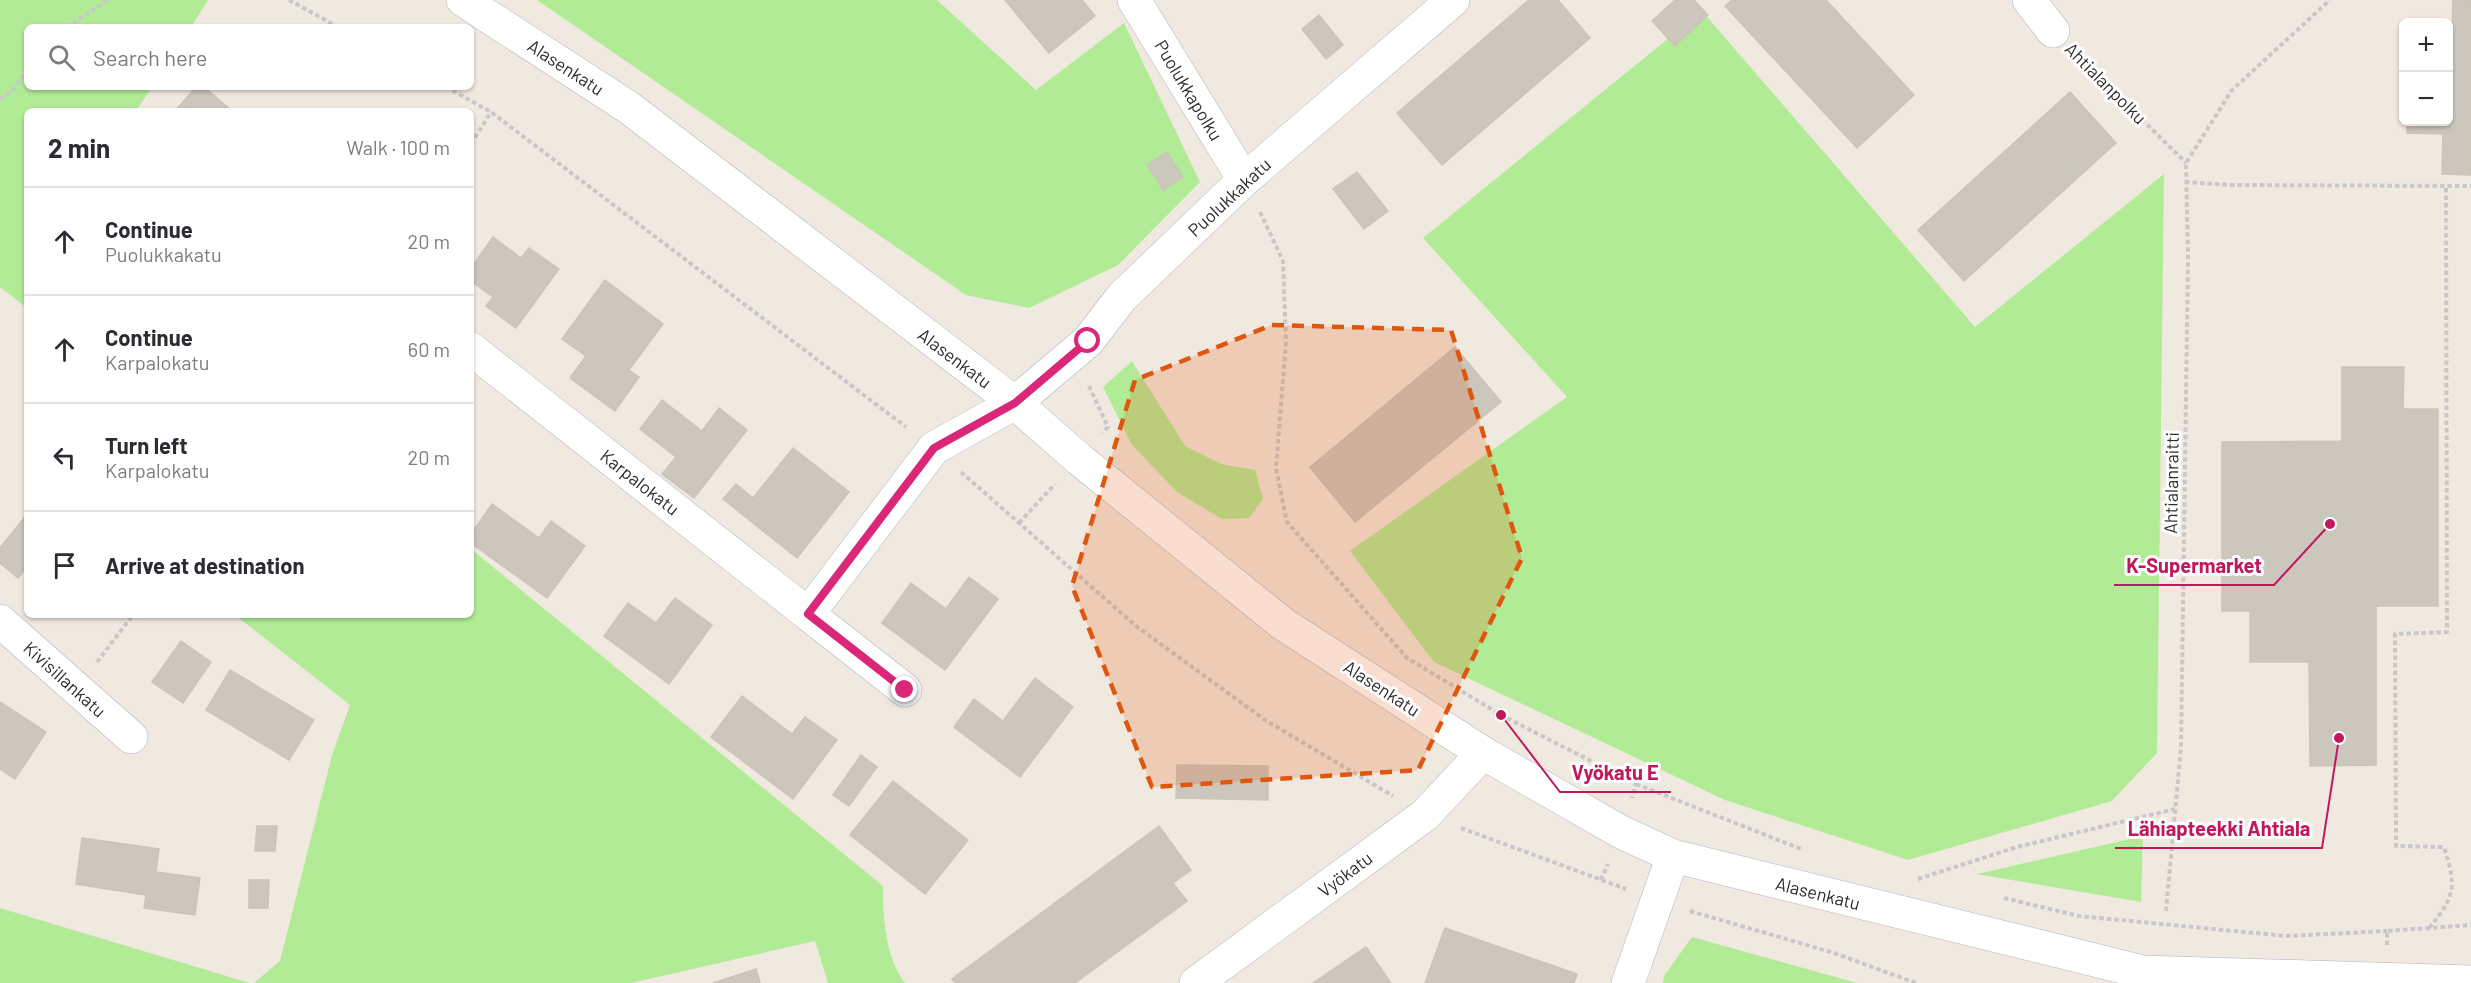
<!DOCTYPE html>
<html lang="en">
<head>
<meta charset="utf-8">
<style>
  :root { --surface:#fff; --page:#f2f2f3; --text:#2b2b33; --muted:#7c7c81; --line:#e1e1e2 }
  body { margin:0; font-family:Barlow,sans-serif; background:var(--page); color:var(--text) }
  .controls { position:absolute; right:18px; top:18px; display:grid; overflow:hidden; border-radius:9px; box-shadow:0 2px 4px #0004 }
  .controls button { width:54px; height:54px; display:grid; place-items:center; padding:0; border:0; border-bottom:2px solid var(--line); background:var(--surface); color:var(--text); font:30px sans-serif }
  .stop { position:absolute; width:18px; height:18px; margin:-14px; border:4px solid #db2777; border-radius:50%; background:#fff }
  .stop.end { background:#db2777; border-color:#fff; box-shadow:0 2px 6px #0008 }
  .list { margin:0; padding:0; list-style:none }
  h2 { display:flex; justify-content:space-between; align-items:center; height:78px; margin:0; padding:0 24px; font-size:26px }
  h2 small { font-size:20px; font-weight:400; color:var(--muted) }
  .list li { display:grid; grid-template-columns:39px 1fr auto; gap:18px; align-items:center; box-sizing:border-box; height:108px; padding:0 24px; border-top:2px solid var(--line) }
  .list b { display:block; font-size:22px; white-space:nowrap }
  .list p { margin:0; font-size:20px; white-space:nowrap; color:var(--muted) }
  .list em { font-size:20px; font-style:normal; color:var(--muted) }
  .icon { flex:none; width:33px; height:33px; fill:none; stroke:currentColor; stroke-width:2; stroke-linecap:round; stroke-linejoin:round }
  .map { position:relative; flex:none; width:2471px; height:983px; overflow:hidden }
  .search { position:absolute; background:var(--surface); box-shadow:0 2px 4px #0004; left:24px; top:24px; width:450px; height:66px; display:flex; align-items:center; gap:15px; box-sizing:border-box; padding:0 21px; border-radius:9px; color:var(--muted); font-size:22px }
  .panel { position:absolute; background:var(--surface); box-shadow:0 2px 4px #0004; left:24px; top:108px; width:450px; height:510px; border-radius:9px }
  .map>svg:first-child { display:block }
  .green { fill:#b2eb96 }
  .building { fill:#cbc7bd; stroke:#ccc5b7; stroke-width:1.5 }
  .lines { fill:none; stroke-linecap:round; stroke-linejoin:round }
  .minor-casing { stroke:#b2b5c2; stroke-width:34 }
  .path { stroke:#c8c8c8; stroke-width:4; stroke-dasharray:4.5 3; stroke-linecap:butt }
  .minor { stroke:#fff; stroke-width:33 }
  .route { stroke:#db2777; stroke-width:8 }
  .marked { fill:#df570e; fill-opacity:0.2; stroke:#df570e; stroke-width:4.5; stroke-dasharray:12 8; stroke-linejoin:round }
  .labels { text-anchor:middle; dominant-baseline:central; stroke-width:6; stroke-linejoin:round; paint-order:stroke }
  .street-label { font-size:18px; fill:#2d2d2d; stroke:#fff }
  .leader { fill:none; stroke:#c2185b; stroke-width:2 }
  .callout-dot { fill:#c2185b; stroke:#fff; stroke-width:2 }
  .callout-label { font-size:20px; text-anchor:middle; font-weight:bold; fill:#c2185b; stroke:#fff; stroke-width:6; stroke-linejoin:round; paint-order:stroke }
</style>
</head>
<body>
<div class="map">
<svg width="2471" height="983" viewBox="0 0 2471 983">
  <rect width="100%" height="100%" fill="#f0e9df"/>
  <!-- green -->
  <g class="green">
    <polygon points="0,0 208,0 191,27 27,27 27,87 152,87 136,111 27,111 27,308 0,287"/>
    <polygon points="537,0 937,0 1036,90 1124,23 1200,182 1118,265 1029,308 966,295"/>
    <polygon points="1702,11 1975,327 2164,174 2157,753 2112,801 1908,860 1725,800 1434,662 1350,551 1567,397 1423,238"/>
    <polygon points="1132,361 1185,446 1221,464 1255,470 1263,499 1249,518 1222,519 1177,492 1132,445 1103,387"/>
    <path d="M471,549L883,886C883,918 885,956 905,983H828L815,941L631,983H254L280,961L332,755L350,705L235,615H471Z"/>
    <polygon points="2143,836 2141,902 1977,874"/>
    <polygon points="0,908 250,983 0,983"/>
    <polygon points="1692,937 1857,983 1663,983 1664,976"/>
  </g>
  <!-- building -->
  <g class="building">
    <polygon points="1005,0 1082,0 1095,16 1049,53"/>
    <polygon points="1529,0 1558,0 1590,38 1442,165 1397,113"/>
    <polygon points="1675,0 1694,0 1708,15 1675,46 1652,21"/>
    <polygon points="1732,0 1826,0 1914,95 1857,148 1725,6"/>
    <polygon points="2453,0 2471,0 2471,175 2442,174 2443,134 2407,133 2407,122 2448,122 2448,30 2452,30"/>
    <polygon points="1319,15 1343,45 1326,59 1302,29"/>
    <polygon points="196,87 204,87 232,111 175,111"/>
    <polygon points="2070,92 2116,143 1964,281 1918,230"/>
    <polygon points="1167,152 1183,177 1163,190 1147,165"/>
    <polygon points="1357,172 1388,211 1364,229 1333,189"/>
    <polygon points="493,237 521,258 529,248 559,269 516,328 486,306 493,297 471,281 471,268"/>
    <polygon points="605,280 663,324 629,370 639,377 615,411 570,378 586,356 562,339"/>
    <polygon points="1455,347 1501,402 1355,522 1310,467"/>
    <polygon points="2342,367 2404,367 2403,409 2438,409 2438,606 2376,606 2376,765 2310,766 2309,662 2250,662 2250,611 2222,611 2222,442 2342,441"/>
    <polygon points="662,400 702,431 719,408 747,430 694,498 662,474 676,457 640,429"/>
    <polygon points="793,448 849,492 797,558 723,499 736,484 753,498"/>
    <polygon points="492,504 539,538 551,521 585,546 547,598 471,543 471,534"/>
    <polygon points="24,518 27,520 27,567 18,578 0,563 0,548"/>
    <polygon points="969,577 998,599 945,670 882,623 911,583 946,609"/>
    <polygon points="675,598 712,625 669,684 604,636 628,603 656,623"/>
    <polygon points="181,641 211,662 183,703 152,682"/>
    <polygon points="230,670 314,720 289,760 206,710"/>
    <polygon points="1035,678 1073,707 1020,777 954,727 974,699 1003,721"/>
    <polygon points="742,696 792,734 805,717 837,740 793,799 711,737"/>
    <polygon points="0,702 46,732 15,779 0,769"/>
    <polygon points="861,755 877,767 849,806 833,795"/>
    <polygon points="1177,765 1268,766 1268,800 1176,798"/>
    <polygon points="893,781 968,840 925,894 850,835"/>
    <polygon points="257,826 277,826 275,851 255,851"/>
    <polygon points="1159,826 1191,870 1173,883 1187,901 1075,983 955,983 952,979"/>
    <polygon points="82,838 159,849 156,872 200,878 195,915 144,908 146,895 76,884"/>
    <polygon points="249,880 269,880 268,908 249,908"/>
    <polygon points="1445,928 1577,974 1574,983 1425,983"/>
    <polygon points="1366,947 1391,983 1313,983"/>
    <polygon points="756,969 760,983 713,983"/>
  </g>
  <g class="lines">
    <defs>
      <g id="minor">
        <polyline points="463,0 628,107 1015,403 1079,459 1283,624 1483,753 1621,832 1673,856 2143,972 2471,982"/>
        <polyline points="1134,0 1244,180"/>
        <polyline points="2029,0 2053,31"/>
        <polyline points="471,349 808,614 934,448 1015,403 1088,341 1122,297 1244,180 1453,0"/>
        <polyline points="808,614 905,690"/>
        <polyline points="0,621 131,737"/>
        <polyline points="1196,983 1425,815 1483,753"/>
        <polyline points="1628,983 1673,856"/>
      </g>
    </defs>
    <!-- minor casing -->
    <use href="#minor" class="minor-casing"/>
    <!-- path -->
    <g class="path">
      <polyline points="289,0 338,27"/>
      <polyline points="66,27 108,0"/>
      <polyline points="2078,56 2186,163"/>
      <polyline points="446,87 491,112 906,427"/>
      <polyline points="0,99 11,92 27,72"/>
      <polyline points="471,144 491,112"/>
      <polyline points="2185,182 2231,185 2471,186"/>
      <polyline points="1260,212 1283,261 1286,342 1276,468 1287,522 1407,658 1501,715 1636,784 1632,798"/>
      <polyline points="1089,386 1108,427 1103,433"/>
      <polyline points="961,472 1136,626 1265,720 1393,796"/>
      <polyline points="1019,523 1055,484"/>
      <polyline points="97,662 133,615"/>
      <polyline points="1636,784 1801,849"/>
      <polyline points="1461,828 1626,889"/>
      <polyline points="1918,879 2017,847 2175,809"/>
      <polyline points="1601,880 1608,864"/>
      <polyline points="2004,898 2079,916 2286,936 2387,931"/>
      <polyline points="1690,911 1834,953 1916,983"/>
      <polyline points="2166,911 2181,747 2188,258 2186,163 2232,90 2330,0"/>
      <path d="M2429,928C2455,897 2457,887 2444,847L2396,846L2395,634L2447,632L2446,185"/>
      <polyline points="2387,945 2387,931 2471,925"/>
    </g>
    <!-- minor -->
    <use href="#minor" class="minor"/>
  </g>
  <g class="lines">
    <!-- route -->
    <polyline class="route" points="905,690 808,614 934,448 1015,403 1088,341"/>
  </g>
  <!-- marked area -->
  <path class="marked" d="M1272,325L1451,330L1522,558L1418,770L1152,787L1072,586L1135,380Z"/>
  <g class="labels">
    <!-- street labels -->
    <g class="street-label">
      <text transform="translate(566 67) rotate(33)">Alasenkatu</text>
      <text transform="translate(2106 83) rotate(45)">Ahtialanpolku</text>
      <text transform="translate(1189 90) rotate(59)">Puolukkapolku</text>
      <text transform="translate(1229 197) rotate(-43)">Puolukkakatu</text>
      <text transform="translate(955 358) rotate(37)">Alasenkatu</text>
      <text transform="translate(640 482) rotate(38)">Karpalokatu</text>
      <text transform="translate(2171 483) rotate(-89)">Ahtialanraitti</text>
      <text transform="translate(65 679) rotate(42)">Kivisillankatu</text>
      <text transform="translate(1382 688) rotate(33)">Alasenkatu</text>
      <text transform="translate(1345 874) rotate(-37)">Vyökatu</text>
      <text transform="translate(1818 893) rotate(14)">Alasenkatu</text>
    </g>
  </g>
  <!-- callouts -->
  <path class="leader" d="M2330 524L2274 585H2114M1501 715L1560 792H1671M2339 738L2322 848H2115"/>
  <g class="callout-dot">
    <circle cx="2330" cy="524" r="6"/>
    <circle cx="1501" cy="715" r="6"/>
    <circle cx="2339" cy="738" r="6"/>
  </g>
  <g class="callout-label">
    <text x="2194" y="573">K-Supermarket</text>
    <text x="1615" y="780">Vyökatu E</text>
    <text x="2219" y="836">Lähiapteekki Ahtiala</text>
  </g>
</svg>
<div class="controls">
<button>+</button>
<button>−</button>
</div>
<div class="stop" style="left:1088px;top:341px"></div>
<div class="stop end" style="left:905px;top:690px"></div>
<div class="search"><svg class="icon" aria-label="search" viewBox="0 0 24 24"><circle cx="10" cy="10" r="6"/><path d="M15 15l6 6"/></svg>Search here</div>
<section class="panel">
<h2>2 min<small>Walk · 100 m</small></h2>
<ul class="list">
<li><svg class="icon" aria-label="ahead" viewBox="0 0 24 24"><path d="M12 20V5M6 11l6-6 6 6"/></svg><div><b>Continue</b><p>Puolukkakatu</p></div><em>20 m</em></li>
<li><svg class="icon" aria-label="ahead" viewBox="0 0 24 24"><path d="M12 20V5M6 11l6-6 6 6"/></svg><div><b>Continue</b><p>Karpalokatu</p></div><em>60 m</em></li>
<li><svg class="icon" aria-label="left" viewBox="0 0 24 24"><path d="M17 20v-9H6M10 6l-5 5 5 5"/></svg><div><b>Turn left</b><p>Karpalokatu</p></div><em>20 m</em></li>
<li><svg class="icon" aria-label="arrive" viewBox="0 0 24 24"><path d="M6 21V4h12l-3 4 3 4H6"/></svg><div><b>Arrive at destination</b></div></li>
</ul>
</section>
</div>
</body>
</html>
